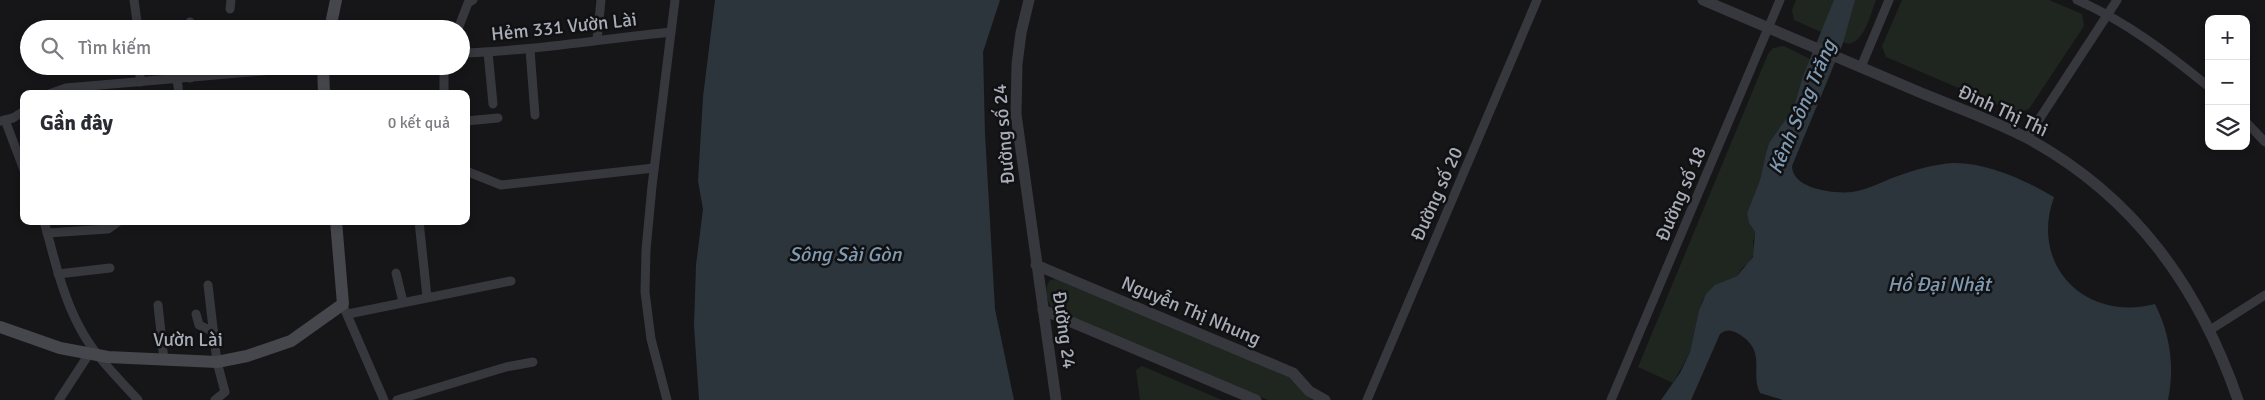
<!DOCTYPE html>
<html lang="vi">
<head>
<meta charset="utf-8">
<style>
  :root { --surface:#fff; --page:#f2f2f3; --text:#2b2b33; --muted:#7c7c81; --line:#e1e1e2 }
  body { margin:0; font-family:Signika,sans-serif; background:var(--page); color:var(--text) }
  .controls { position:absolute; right:15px; top:15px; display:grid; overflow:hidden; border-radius:10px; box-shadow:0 2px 8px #0003 }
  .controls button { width:45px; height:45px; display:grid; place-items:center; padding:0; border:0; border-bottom:1px solid var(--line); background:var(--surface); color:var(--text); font:25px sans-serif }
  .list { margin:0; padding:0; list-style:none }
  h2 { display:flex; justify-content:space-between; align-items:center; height:65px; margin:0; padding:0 20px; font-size:21px }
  h2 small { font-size:16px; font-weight:400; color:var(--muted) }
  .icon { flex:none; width:28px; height:28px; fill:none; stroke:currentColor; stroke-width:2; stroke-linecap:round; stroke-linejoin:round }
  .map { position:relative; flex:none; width:2265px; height:400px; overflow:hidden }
  .search { position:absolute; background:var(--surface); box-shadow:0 2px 8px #0003; left:20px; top:20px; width:450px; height:55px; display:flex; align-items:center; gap:12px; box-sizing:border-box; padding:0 18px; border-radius:28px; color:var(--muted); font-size:19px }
  .panel { position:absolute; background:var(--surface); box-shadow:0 2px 8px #0003; left:20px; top:90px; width:450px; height:135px; border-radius:10px }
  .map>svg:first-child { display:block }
  .green { fill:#1e261f }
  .water { fill:#2c353c }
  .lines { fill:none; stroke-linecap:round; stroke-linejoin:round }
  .minor { stroke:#37383d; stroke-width:9 }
  .tertiary { stroke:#37383d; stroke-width:11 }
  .secondary { stroke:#45474d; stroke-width:12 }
  .labels { text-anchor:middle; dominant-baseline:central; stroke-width:5; stroke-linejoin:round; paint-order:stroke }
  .street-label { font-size:19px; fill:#a8adb8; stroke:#111113 }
  .water-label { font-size:20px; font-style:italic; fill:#7f9bb3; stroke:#111113 }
</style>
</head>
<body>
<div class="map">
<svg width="2265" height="400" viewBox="0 0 2265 400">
  <rect width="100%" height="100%" fill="#161618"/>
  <!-- green -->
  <g class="green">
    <path d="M1796,0H1876C1871,13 1864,43 1848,44L1794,20L1792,10Z"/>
    <polygon points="1902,0 2049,0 2082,14 2084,26 2029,109 2017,113 1886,57 1882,46"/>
    <polygon points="1784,46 1810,59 1794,107 1769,143 1766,153 1760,180 1747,213 1749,223 1755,232 1753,242 1754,253 1749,263 1742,268 1737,276 1725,281 1703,299 1699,310 1690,352 1673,383 1638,367 1768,54 1773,48"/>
    <path d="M1056,279L1290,377L1312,400H1268L1055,311C1047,305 1043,288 1050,280Z"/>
    <polygon points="1142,366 1222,400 1140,400 1136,370"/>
  </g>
  <!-- water -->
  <g class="water">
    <polygon points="715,0 1000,0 983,52 985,134 995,309 1014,400 699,400 694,326 696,265 703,209 698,181 703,97"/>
    <path d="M1834,0H1855L1843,43L1792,166C1792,189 1834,194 1852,192C1867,190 1881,182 1895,177C1914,170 1934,164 1954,163C1988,163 2025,180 2054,197C2029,266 2086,322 2155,304C2170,334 2175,366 2168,400H1783L1760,393C1749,372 1769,351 1737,333C1731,330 1726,329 1720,334L1691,400H1661L1680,373L1690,352L1699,310L1706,294L1715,285L1737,276L1753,257L1755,232L1749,223L1747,213L1760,180L1766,153L1769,143L1794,107L1803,76Z"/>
  </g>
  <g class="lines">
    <!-- minor -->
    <g class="minor">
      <polyline points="134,0 138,29"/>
      <path d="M2077,0C2127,22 2167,53 2209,87"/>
      <polyline points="230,9 231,0"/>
      <polyline points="190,22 190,29"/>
      <polyline points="458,29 468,3 473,0"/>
      <polyline points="597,40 601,0"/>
      <polyline points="530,50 535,115"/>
      <polyline points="488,52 493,104"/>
      <path d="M461,53C532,51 601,39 671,32"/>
      <polyline points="140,66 140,82"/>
      <polyline points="190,66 190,78"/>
      <polyline points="444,66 444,94"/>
      <polyline points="1861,67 1889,0"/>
      <polyline points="177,79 179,94"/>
      <polyline points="49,94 66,88 320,66"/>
      <polyline points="5,120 24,170"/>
      <polyline points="0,121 13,118 24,111"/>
      <polyline points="466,121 498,118"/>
      <polyline points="2246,122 2265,142"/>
      <polyline points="2027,138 2117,0"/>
      <polyline points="466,171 501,185 654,168"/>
      <path d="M44,221C54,257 62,295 80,328C94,355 117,377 138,400"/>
      <polyline points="419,221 427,297"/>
      <polyline points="47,233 108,229 119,221"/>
      <polyline points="396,273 403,302"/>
      <polyline points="58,274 110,268"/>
      <polyline points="208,285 217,362 225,392 215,400"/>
      <polyline points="158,305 164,360"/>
      <polyline points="345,310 384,400"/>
      <polyline points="196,314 199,325 214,332"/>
      <polyline points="348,314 511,281"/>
      <polyline points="2210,330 2265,295"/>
      <polyline points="59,400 89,354"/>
      <polyline points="397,400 506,367 533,362"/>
      <polyline points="667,400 651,339 645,292 646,250 652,186 675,0"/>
      <polyline points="1367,400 1537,0"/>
      <polyline points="1611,400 1780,0"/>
    </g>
    <!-- tertiary -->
    <g class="tertiary">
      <polyline points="1029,0 1021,33 1017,64 1016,114 1056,400"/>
      <path d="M1703,0C1775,31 1847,61 1919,92C1955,107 1993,120 2027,138C2134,196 2199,287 2238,400"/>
      <polyline points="1036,265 1293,373 1309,391 1325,400"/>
      <polyline points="1043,310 1256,400"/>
    </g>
    <!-- secondary -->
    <g class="secondary">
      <polyline points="330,29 336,0"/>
      <polyline points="323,66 324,94"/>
      <polyline points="0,327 60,348 108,357 217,362 247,356 291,341 343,304 336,221"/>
    </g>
  </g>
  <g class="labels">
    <!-- street labels -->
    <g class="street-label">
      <text transform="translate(564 27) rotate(-6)">Hẻm 331 Vườn Lài</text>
      <text transform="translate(2003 111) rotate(25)">Đinh Thị Thi</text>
      <text transform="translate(1004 134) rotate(-95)">Đường số 24</text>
      <text transform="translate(1437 194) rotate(-66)">Đường số 20</text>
      <text transform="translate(1681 194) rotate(-67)">Đường số 18</text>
      <text transform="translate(1191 311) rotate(23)">Nguyễn Thị Nhung</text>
      <text transform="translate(1064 330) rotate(82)">Đường 24</text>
      <text x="188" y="340">Vườn Lài</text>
    </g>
    <!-- water labels -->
    <g class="water-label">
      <text transform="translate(1802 107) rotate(-67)">Kênh Sông Trăng</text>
      <text x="845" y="254">Sông Sài Gòn</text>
      <text x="1939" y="284">Hồ Đại Nhật</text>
    </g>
  </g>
</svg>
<div class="controls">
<button>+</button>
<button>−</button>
<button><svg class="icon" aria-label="layers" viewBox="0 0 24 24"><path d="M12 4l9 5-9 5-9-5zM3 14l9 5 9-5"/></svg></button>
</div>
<div class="search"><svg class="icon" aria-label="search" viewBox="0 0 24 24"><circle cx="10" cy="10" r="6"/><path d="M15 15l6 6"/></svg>Tìm kiếm</div>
<section class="panel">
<h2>Gần đây<small>0 kết quả</small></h2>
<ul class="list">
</ul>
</section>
</div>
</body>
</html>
